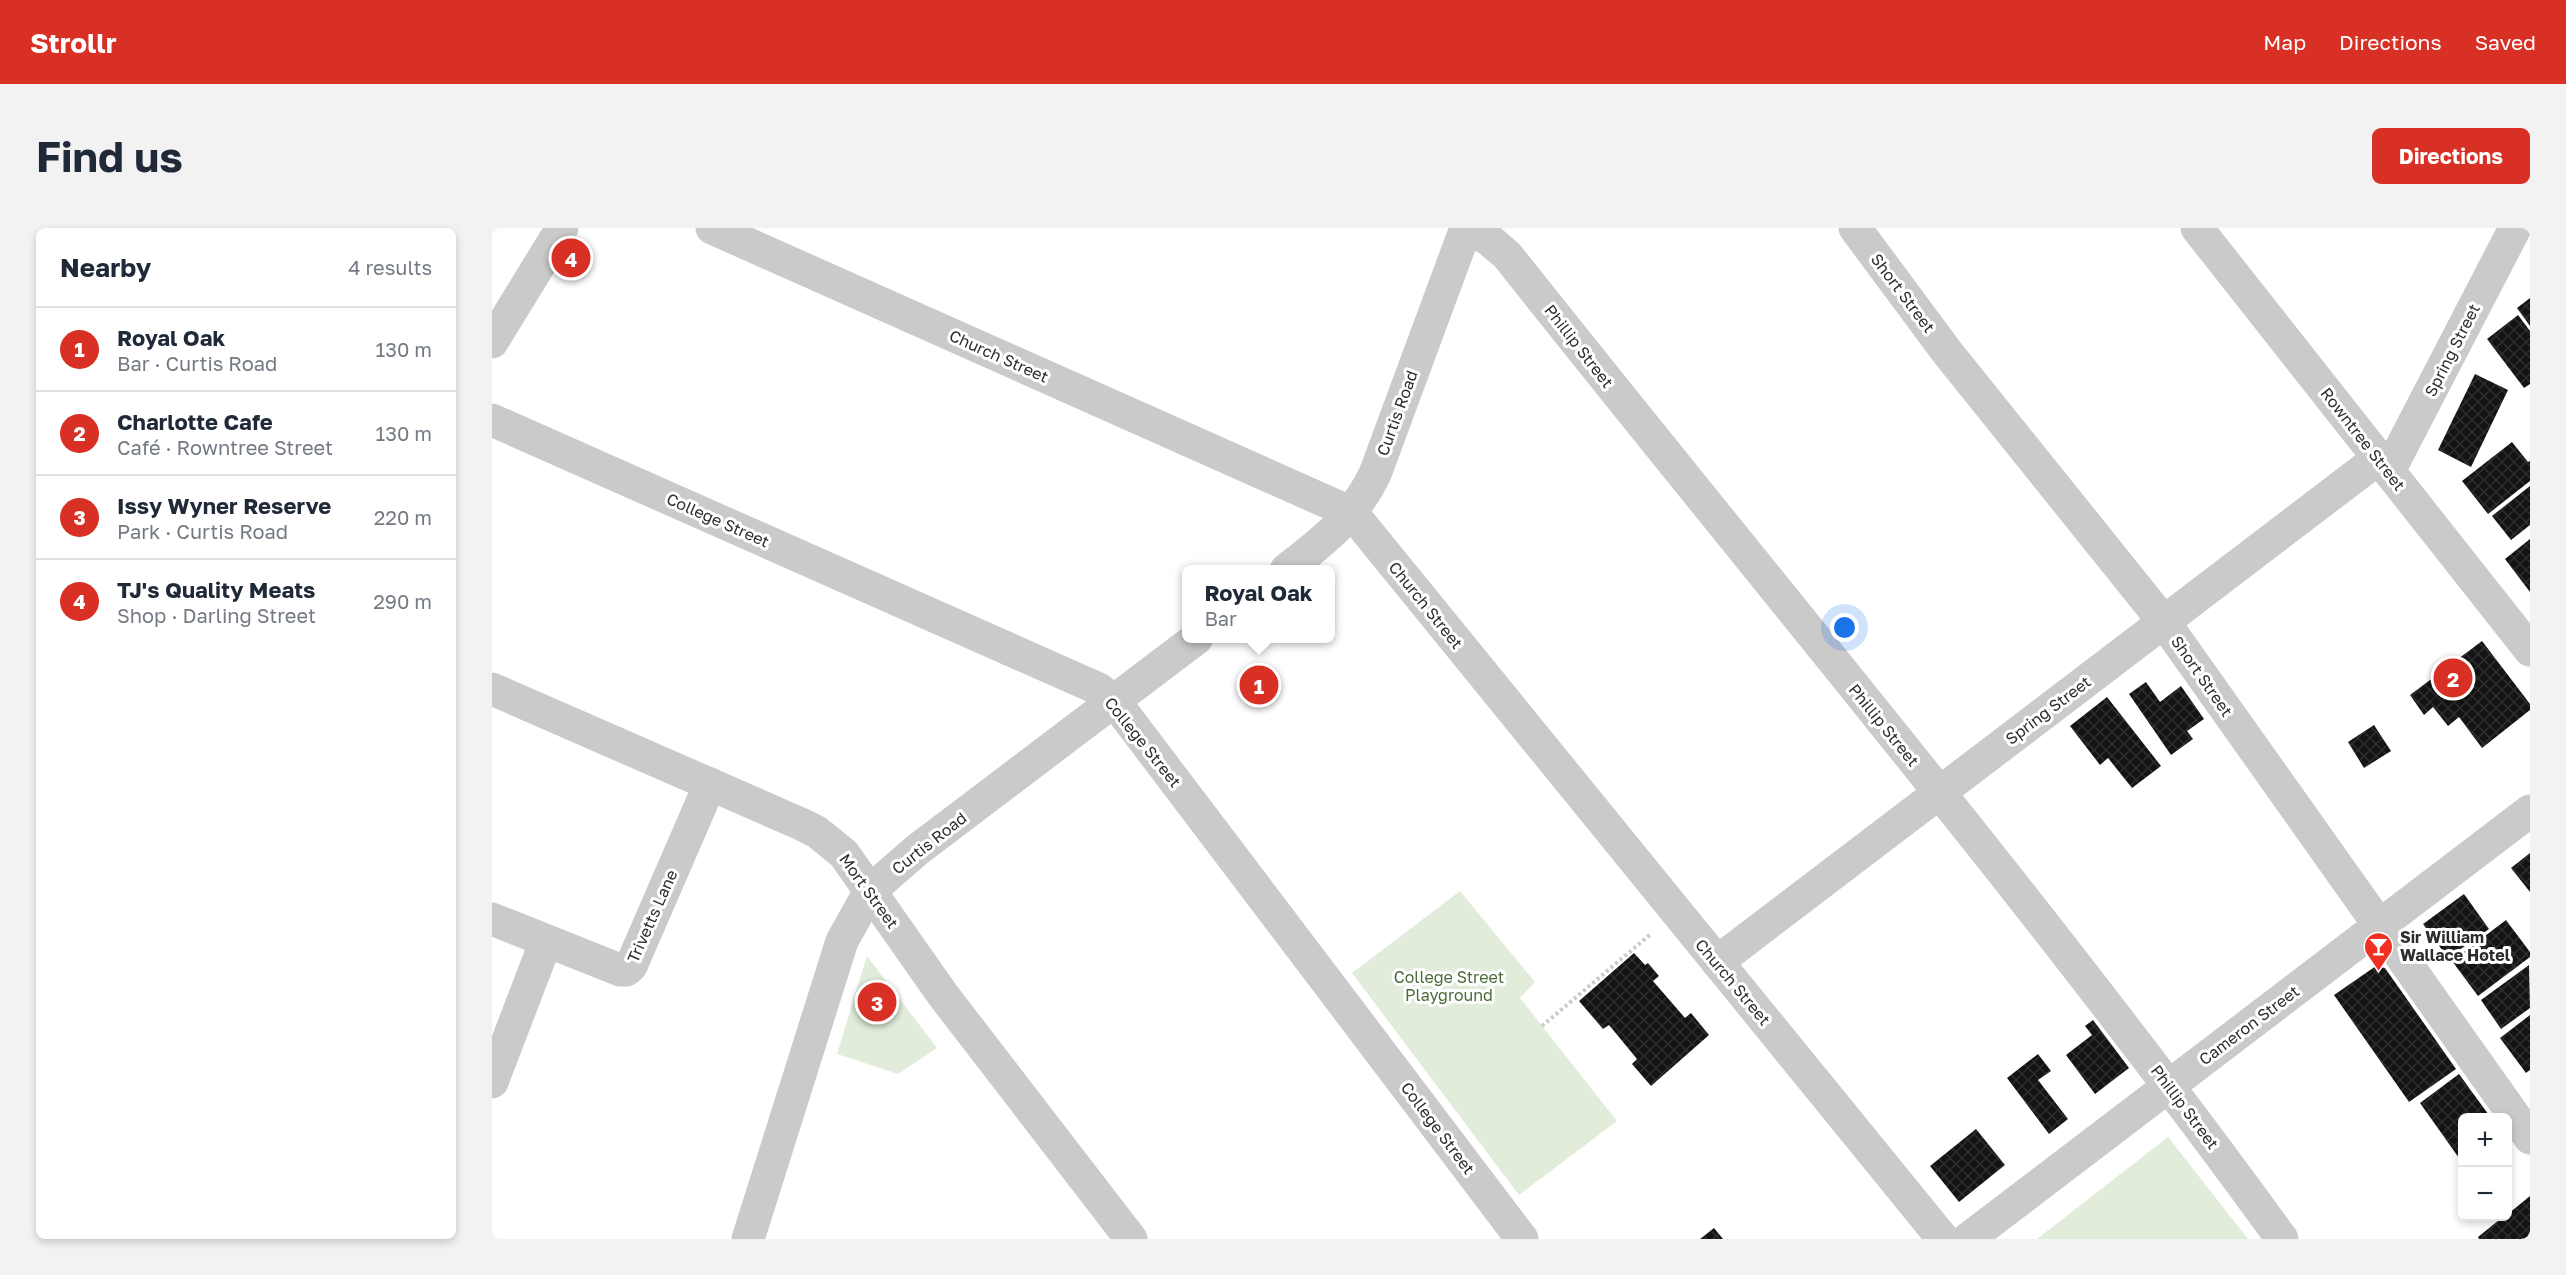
<!DOCTYPE html>
<html lang="en">
<head>
<meta charset="utf-8">
<style>
  :root { --surface:#fff; --page:#f2f2f3; --text:#1f2937; --muted:#747a83; --line:#e0e1e3; --accent:#d93025 }
  body { margin:0; font-family:"Golos Text",sans-serif; background:var(--page); color:var(--text) }
  .controls { position:absolute; right:18px; bottom:18px; display:grid; overflow:hidden; border-radius:9px; box-shadow:0 3px 9px #0003 }
  .controls button { width:54px; height:54px; display:grid; place-items:center; padding:0; border:0; border-bottom:2px solid var(--line); background:var(--surface); color:var(--text); font:30px sans-serif }
  .you { position:absolute; left:1353px; top:400px; width:21px; height:21px; margin:-15px; border:4px solid #fff; border-radius:50%; background:#1a73e8; box-shadow:0 0 0 9px #1a73e833 }
  .badge { display:grid; place-items:center; width:39px; height:39px; border-radius:50%; background:var(--accent); color:#fff; font-size:20px; font-weight:700 }
  .pin { position:absolute; translate:-50% -50%; border:3px solid #fff; box-shadow:0 2px 6px #0006 }
  .popup { position:absolute; left:690px; top:337px; width:153px; height:78px; box-sizing:border-box; display:grid; place-content:center; border-radius:9px; background:var(--surface); filter:drop-shadow(0 2px 4px #0005); font-size:20px; white-space:nowrap; color:var(--muted) }
  .popup b { font-size:22px; color:var(--text) }
  .popup::after { content:''; position:absolute; left:50%; top:100%; margin-left:-12px; border:12px solid transparent; border-top-color:var(--surface) }
  .list { margin:0; padding:0; list-style:none }
  h2 { display:flex; justify-content:space-between; align-items:center; height:78px; margin:0; padding:0 24px; font-size:26px }
  h2 small { font-size:20px; font-weight:400; color:var(--muted) }
  .list li { display:grid; grid-template-columns:39px 1fr auto; gap:18px; align-items:center; box-sizing:border-box; height:84px; padding:0 24px; border-top:2px solid var(--line) }
  .list b { display:block; font-size:22px; white-space:nowrap }
  .list p { margin:0; font-size:20px; white-space:nowrap; color:var(--muted) }
  .list em { font-size:20px; font-style:normal; color:var(--muted) }
  .map { position:relative; flex:none; width:2038px; height:1011px; overflow:hidden; border-radius:9px }
  header { display:flex; align-items:center; gap:36px; box-sizing:border-box; height:84px; padding:0 30px; background:var(--accent); color:#fff }
  header strong { font-size:28px }
  nav { display:flex; gap:33px; margin-inline-start:auto; font-size:21px }
  .intro { display:flex; align-items:center; justify-content:space-between; box-sizing:border-box; height:144px; padding:0 36px }
  h1 { margin:0; font-size:42px }
  .button { padding:15px 27px; border-radius:9px; background:var(--accent); color:#fff; font-size:21px; font-weight:700 }
  main { display:flex; gap:36px; padding:0 36px }
  aside { flex:1; background:var(--surface); border-radius:9px; box-shadow:0 3px 9px #0003 }
  .map>svg:first-child { display:block }
  .green { fill:#e1ecda }
  .building { fill:url(#building-cross-hatch) }
  .lines { fill:none; stroke-linecap:round; stroke-linejoin:round }
  .path { stroke:#cacaca; stroke-width:4; stroke-dasharray:3 3; stroke-linecap:butt }
  .minor { stroke:#cacaca; stroke-width:33 }
  .labels { text-anchor:middle; dominant-baseline:central; stroke-width:6; stroke-linejoin:round; paint-order:stroke }
  .street-label { font-size:16px; fill:#2d2d2d; stroke:#fff }
  .poi-label { font-size:16px; font-weight:bold; fill:#2d2d2d; stroke:#fff; text-anchor:start }
  .park-label { font-size:16px; fill:#496c38; stroke:#fff }
</style>
</head>
<body>
<header>
<strong>Strollr</strong>
<nav><a>Map</a><a>Directions</a><a>Saved</a></nav>
</header>
<div class="intro"><h1>Find us</h1><a class="button">Directions</a></div>
<main>
<aside>
<h2>Nearby<small>4 results</small></h2>
<ul class="list">
<li><span class="badge">1</span><div><b>Royal Oak</b><p>Bar · Curtis Road</p></div><em>130 m</em></li>
<li><span class="badge">2</span><div><b>Charlotte Cafe</b><p>Café · Rowntree Street</p></div><em>130 m</em></li>
<li><span class="badge">3</span><div><b>Issy Wyner Reserve</b><p>Park · Curtis Road</p></div><em>220 m</em></li>
<li><span class="badge">4</span><div><b>TJ's Quality Meats</b><p>Shop · Darling Street</p></div><em>290 m</em></li>
</ul>
</aside>
<div class="map">
<svg width="2038" height="1011" viewBox="0 0 2038 1011">
  <defs>
    <pattern id="building-cross-hatch" width="8" height="8" patternUnits="userSpaceOnUse" patternTransform="scale(1.5)"><rect width="8" height="8" fill="#141414"/><path d="M0 0l8 8M0 8l8-8" fill="none" stroke="#2e2e2e"/></pattern>
  </defs>
  <rect width="100%" height="100%" fill="#fff"/>
  <!-- green -->
  <g class="green">
    <polygon points="968,663 1043,754 1028,770 1125,893 1027,967 860,745"/>
    <polygon points="375,728 445,820 406,846 345,826"/>
    <polygon points="1676,909 1756,1011 1545,1011"/>
  </g>
  <!-- building -->
  <g class="building">
    <polygon points="2038,70 2038,98 2025,80"/>
    <polygon points="2026,87 2038,103 2038,156 2032,160 1995,111"/>
    <polygon points="1983,146 2016,162 1979,239 1946,222"/>
    <polygon points="2020,214 2036,234 2038,233 2038,253 1996,286 1970,253"/>
    <polygon points="2038,258 2038,297 2019,312 2000,288"/>
    <polygon points="2038,311 2038,364 2013,331"/>
    <polygon points="1990,413 2038,476 2038,482 1990,520 1967,489 1956,498 1941,479 1932,487 1918,467"/>
    <polygon points="1654,454 1668,474 1689,458 1712,491 1695,503 1701,511 1679,527 1637,466"/>
    <polygon points="1615,469 1669,538 1640,560 1616,530 1608,537 1578,498"/>
    <polygon points="1882,497 1899,523 1872,540 1856,514"/>
    <polygon points="2038,625 2038,664 2019,640"/>
    <polygon points="1972,666 1997,701 1956,730 1931,696"/>
    <polygon points="2014,692 2038,724 2038,729 1986,768 1960,733"/>
    <polygon points="1142,725 1153,737 1156,735 1167,748 1161,753 1193,790 1199,785 1217,807 1159,858 1140,836 1145,831 1117,797 1111,801 1087,773"/>
    <polygon points="2037,737 2038,780 2009,801 1989,772"/>
    <polygon points="1884,738 1893,740 1964,841 1917,874 1842,767"/>
    <polygon points="2038,787 2038,842 2034,845 2008,810"/>
    <polygon points="1601,792 1637,840 1603,866 1574,827 1600,807 1593,798"/>
    <polygon points="1546,826 1559,843 1546,852 1576,891 1557,906 1515,850"/>
    <polygon points="1967,846 1999,890 1970,890 1970,927 1967,930 1928,875"/>
    <polygon points="1484,901 1513,937 1467,974 1438,938"/>
    <polygon points="2038,968 2038,1011 1987,1011 1986,1009 2012,988 2016,988 2016,986"/>
    <polygon points="1222,1000 1231,1011 1208,1011"/>
  </g>
  <g class="lines">
    <!-- path -->
    <polyline class="path" points="1050,798 1160,705"/>
    <!-- minor -->
    <g class="minor">
      <polyline points="220,0 860,285 1451,1011"/>
      <path d="M975,0L996,11L1015,27C1274,354 1545,673 1790,1011"/>
      <polyline points="1363,0 1455,124 1672,394 2038,910"/>
      <polyline points="1705,0 2038,422"/>
      <polyline points="0,114 70,0"/>
      <polyline points="0,192 607,461 623,474 1030,1011"/>
      <polyline points="1897,243 2023,0"/>
      <path d="M794,342C832,312 861,291 883,246L974,0"/>
      <polyline points="0,461 309,596 325,604 352,626 451,767 639,1011"/>
      <polyline points="0,691 128,742 134,742 139,738 218,556"/>
      <polyline points="1225,734 1887,230"/>
      <polyline points="0,854 54,713"/>
      <polyline points="256,1011 350,713 378,663 425,622 705,410"/>
      <polyline points="1476,1011 2038,583"/>
    </g>
  </g>
  <!-- icons -->
  <defs>
    <symbol id="bar-pin" viewBox="-11 -11 22 30"><path d="M0 17L-7.5 6A9.5 9.5 0 1 1 7.5 6Z" fill="#f03023" stroke="#fff"/><path d="M-6-5H6L.8 .8V4.5H3.5V6h-7V4.5H-.8V.8Z" fill="#fff"/></symbol>
  </defs>
  <g fill-rule="evenodd">
    <use href="#bar-pin" x="1870" y="702" width="33" height="45"/>
  </g>
  <g class="labels">
    <!-- street labels -->
    <g class="street-label">
      <text transform="translate(1411 65) rotate(53)">Short Street</text>
      <text transform="translate(1087 118) rotate(52)">Phillip Street</text>
      <text transform="translate(1960 122) rotate(-63)">Spring Street</text>
      <text transform="translate(507 128) rotate(24)">Church Street</text>
      <text transform="translate(905 185) rotate(-70)">Curtis Road</text>
      <text transform="translate(1871 211) rotate(52)">Rowntree Street</text>
      <text transform="translate(226 292) rotate(24)">College Street</text>
      <text transform="translate(934 377) rotate(51)">Church Street</text>
      <text transform="translate(1710 448) rotate(55)">Short Street</text>
      <text transform="translate(1556 482) rotate(-37)">Spring Street</text>
      <text transform="translate(1392 497) rotate(51)">Phillip Street</text>
      <text transform="translate(651 514) rotate(51)">College Street</text>
      <text transform="translate(437 615) rotate(-38)">Curtis Road</text>
      <text transform="translate(377 663) rotate(54)">Mort Street</text>
      <text transform="translate(160 688) rotate(-66)">Trivetts Lane</text>
      <text transform="translate(1241 754) rotate(50)">Church Street</text>
      <text transform="translate(1757 797) rotate(-37)">Cameron Street</text>
      <text transform="translate(1693 879) rotate(53)">Phillip Street</text>
      <text transform="translate(946 900) rotate(53)">College Street</text>
    </g>
    <!-- poi labels -->
    <g class="poi-label">
      <text x="1908" y="709">Sir William<tspan x="1908" dy="18">Wallace Hotel</tspan></text>
    </g>
    <!-- park labels -->
    <g class="park-label">
      <text x="957" y="749">College Street<tspan x="957" dy="18">Playground</tspan></text>
    </g>
  </g>
</svg>
<div class="controls">
<button>+</button>
<button>−</button>
</div>
<div class="you"></div>
<div class="pin badge" style="left:767px;top:457px">1</div>
<div class="popup"><b>Royal Oak</b>Bar</div>
<div class="pin badge" style="left:1961px;top:450px">2</div>
<div class="pin badge" style="left:385px;top:774px">3</div>
<div class="pin badge" style="left:79px;top:30px">4</div>
</div>
</main>
</body>
</html>
